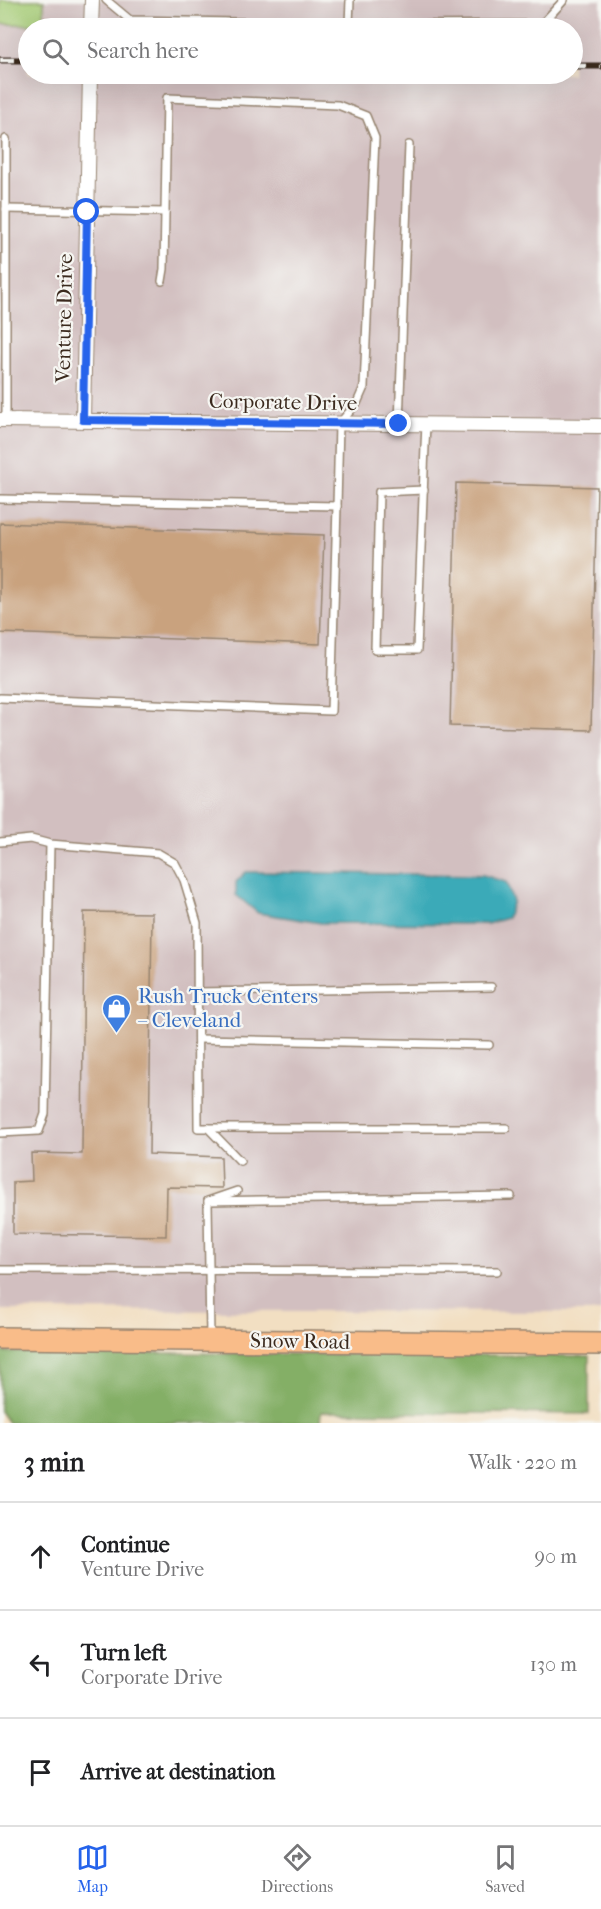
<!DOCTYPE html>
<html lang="en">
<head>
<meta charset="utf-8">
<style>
  :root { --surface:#fff; --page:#f6f6f6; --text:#202124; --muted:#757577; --line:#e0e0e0; --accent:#2563eb }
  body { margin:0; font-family:"IM FELL French Canon",serif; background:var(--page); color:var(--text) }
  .stop { position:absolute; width:18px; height:18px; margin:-14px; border:4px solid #2563eb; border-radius:50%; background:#fff }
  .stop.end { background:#2563eb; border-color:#fff; box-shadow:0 2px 6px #0008 }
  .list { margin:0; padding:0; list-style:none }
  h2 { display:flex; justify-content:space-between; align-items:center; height:78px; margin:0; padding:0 24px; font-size:26px }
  h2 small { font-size:20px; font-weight:400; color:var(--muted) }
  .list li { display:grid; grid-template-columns:39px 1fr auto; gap:18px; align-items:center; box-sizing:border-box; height:108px; padding:0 24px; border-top:2px solid var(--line) }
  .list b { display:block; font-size:22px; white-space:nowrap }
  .list p { margin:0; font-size:20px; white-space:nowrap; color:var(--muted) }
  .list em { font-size:20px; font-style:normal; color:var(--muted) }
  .icon { flex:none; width:33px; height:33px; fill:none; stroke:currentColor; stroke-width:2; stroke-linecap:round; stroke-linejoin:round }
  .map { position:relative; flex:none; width:601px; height:1423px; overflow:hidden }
  .search { position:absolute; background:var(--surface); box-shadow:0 6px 24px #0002; left:18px; right:18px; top:18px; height:66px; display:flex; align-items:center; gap:15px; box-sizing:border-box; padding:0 21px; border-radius:33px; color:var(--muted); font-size:22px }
  .sheet { height:402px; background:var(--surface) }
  nav { display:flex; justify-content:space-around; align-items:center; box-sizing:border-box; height:84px; border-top:2px solid var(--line); background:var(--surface); font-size:16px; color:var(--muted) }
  nav a { display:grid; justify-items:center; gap:3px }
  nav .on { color:var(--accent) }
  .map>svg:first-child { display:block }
  .industrial { fill:#d2bfc0; fill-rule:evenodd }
  .green { fill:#a5cb75; stroke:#707a4a; stroke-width:1.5 }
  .forest { fill:#84af66; stroke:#606c42; stroke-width:1.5 }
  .water { fill:#3baab8; stroke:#3b6a6b; stroke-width:1.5 }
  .building { fill:#c9a27e }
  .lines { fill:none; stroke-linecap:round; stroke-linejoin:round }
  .service-casing { stroke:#968470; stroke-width:10 }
  .minor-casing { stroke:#968470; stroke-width:16 }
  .primary-casing { stroke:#968470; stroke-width:24 }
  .service { stroke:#fff; stroke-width:7 }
  .minor { stroke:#fff; stroke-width:14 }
  .primary { stroke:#f9bc89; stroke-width:21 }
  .rail-casing { stroke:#3b2a1e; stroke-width:7 }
  .rail { stroke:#f6f6f2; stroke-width:4.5; stroke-dasharray:14; stroke-linecap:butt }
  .route { stroke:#2563eb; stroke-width:8 }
  .labels { text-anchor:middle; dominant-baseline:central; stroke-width:4.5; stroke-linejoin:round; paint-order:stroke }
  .street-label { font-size:21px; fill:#3b2a1e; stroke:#f6f6f2 }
  .shop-label { font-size:21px; fill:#366cbe; stroke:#f6f6f2; text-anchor:start }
</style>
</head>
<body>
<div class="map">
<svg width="601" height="1423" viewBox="0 0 601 1423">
  <rect width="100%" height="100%" fill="#f6f6f2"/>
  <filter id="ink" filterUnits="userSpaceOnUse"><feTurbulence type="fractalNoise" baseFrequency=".0167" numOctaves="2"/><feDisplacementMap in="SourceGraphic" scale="12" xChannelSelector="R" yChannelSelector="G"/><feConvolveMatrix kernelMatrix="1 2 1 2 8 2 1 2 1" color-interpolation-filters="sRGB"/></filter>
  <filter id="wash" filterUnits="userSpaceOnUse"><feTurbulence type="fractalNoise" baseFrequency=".008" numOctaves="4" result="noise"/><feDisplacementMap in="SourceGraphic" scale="24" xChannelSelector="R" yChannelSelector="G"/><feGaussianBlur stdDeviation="1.35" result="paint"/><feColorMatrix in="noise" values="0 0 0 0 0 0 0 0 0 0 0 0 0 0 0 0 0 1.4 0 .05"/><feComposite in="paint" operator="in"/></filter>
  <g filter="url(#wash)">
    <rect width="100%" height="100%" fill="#f2dfc2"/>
    <!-- industrial -->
    <path class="industrial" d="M44,0H601V1312L0,1310V24L43,25ZM28,28H572V74H28Z"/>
    <!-- green -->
    <polygon class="green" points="0,0 44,0 44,25 0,24"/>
    <!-- forest -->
    <polygon class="forest" points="0,1352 589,1356 589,1414 321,1412 320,1423 8,1423 0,1411"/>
    <!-- water -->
    <polygon class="water" points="246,872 483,875 506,882 513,901 507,918 487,924 321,923 258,913 236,895 236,882"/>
    <g id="blocks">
      <!-- building -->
      <g class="building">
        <polygon points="456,483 597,487 591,730 450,726"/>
        <polygon points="0,523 324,535 320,644 0,633"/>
        <polygon points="84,912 152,913 149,1154 221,1157 222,1188 167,1187 166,1236 13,1234 13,1182 32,1181 31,1153 82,1154"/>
      </g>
    </g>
  </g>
  <g filter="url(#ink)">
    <use href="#blocks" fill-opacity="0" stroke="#968470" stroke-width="1.5"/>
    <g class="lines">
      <defs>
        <g id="service">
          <polyline points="106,0 130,20 396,25 542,24 564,0"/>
          <polyline points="349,24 350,0"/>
          <polyline points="6,209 165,212"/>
          <polyline points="6,420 6,139"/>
          <polyline points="399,424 409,145"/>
          <polyline points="424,490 379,492 375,650 417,650 425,446 426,424"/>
          <polyline points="0,499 337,506 339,424 357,403 364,387 375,138 366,116 338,105 167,98 164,269 162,281"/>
          <polyline points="0,698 331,711 337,506"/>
          <polyline points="0,842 31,839 50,844 158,853 175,863 184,880 197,923 198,1128 506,1128"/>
          <polyline points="197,992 491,987"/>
          <polyline points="198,1039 489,1045"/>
          <polyline points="208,1128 240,1161"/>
          <polyline points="0,1133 39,1131 45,1114 50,844"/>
          <polyline points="208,1201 511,1196"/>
          <polyline points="0,1270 497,1271"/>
          <polyline points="210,1338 208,1201 237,1191"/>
        </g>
        <g id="minor">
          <polyline points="91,28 92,0"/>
          <polyline points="0,420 601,426"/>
          <polyline points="83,420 90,74"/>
        </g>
        <polyline id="primary" points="0,1338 601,1344"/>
      </defs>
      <!-- service casing -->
      <use href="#service" class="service-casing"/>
      <!-- minor casing -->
      <use href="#minor" class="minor-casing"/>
      <!-- primary casing -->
      <use href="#primary" class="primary-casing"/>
      <!-- service -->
      <use href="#service" class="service"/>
      <!-- minor -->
      <use href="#minor" class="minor"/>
      <!-- primary -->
      <use href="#primary" class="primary"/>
      <defs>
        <g id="rail">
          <polyline points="0,60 28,60"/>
          <polyline points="572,66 601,66"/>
        </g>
      </defs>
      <!-- rail casing -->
      <use href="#rail" class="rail-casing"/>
      <!-- rail -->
      <use href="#rail" class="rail"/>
    </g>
  </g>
  <g class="lines" filter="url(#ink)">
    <!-- route -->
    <polyline class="route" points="87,212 83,420 399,424"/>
  </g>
  <!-- icons -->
  <defs>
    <symbol id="shop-pin" viewBox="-11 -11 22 30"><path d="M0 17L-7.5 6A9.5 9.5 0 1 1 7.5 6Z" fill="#3f7fe0" stroke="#f6f6f2"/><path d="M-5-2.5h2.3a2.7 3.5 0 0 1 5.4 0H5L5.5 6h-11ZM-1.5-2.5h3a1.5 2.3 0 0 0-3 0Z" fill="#fff"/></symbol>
  </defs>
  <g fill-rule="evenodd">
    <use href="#shop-pin" x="100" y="992" width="33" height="45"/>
  </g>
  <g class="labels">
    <!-- street labels -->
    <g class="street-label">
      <text transform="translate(64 318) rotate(-89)">Venture Drive</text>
      <text transform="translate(283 402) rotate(1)">Corporate Drive</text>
      <text transform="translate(300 1341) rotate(1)">Snow Road</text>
    </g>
    <!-- shop labels -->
    <g class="shop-label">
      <text x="138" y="996">Rush Truck Centers<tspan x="138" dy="24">– Cleveland</tspan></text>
    </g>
  </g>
</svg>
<div class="stop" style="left:87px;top:212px"></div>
<div class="stop end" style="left:399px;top:424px"></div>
<div class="search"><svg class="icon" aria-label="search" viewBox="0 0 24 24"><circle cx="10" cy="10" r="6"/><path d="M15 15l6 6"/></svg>Search here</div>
</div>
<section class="sheet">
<h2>3 min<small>Walk · 220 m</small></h2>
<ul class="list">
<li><svg class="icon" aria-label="ahead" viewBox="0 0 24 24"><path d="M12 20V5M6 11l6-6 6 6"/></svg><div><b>Continue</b><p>Venture Drive</p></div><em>90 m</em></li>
<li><svg class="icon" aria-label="left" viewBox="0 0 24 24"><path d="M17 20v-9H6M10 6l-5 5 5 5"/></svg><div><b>Turn left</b><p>Corporate Drive</p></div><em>130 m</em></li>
<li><svg class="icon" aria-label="arrive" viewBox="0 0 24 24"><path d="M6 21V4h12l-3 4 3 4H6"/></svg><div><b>Arrive at destination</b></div></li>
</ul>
</section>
<nav>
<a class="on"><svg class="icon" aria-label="map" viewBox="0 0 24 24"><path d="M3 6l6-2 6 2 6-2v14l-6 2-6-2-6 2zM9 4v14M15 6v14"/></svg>Map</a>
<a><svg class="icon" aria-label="directions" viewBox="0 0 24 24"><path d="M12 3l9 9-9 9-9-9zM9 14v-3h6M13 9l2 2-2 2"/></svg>Directions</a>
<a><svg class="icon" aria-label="saved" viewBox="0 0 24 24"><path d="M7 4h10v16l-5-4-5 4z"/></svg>Saved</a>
</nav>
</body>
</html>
